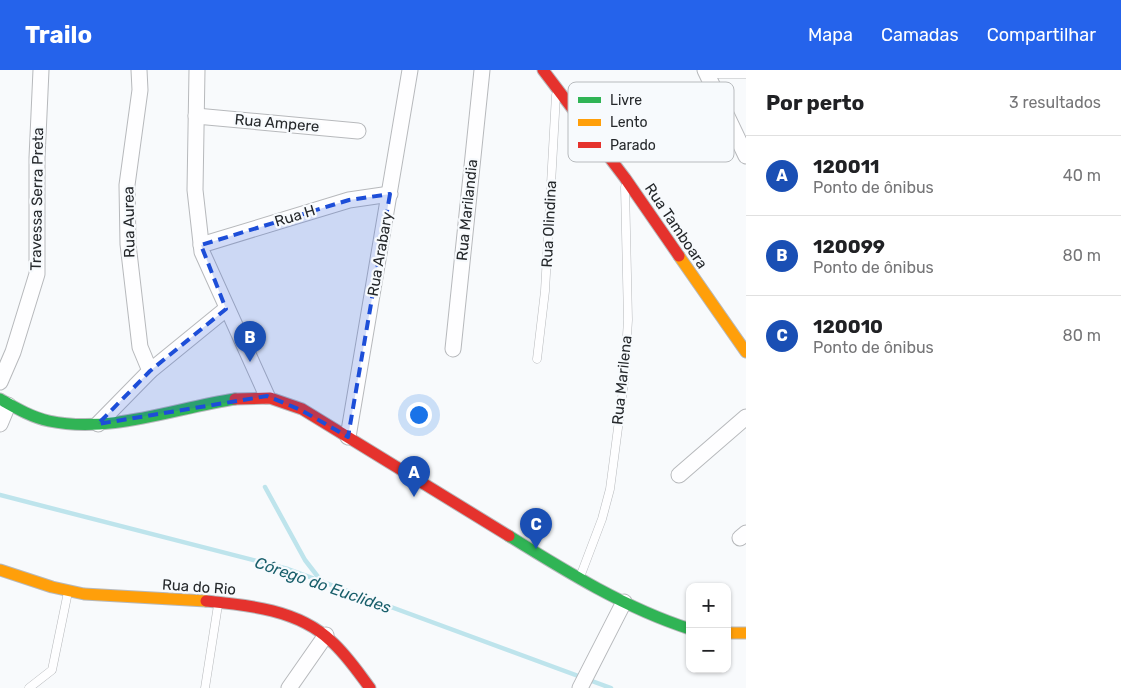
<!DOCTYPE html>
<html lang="pt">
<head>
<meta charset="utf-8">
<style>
  :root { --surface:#fff; --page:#f6f6f6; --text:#202124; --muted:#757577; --line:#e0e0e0; --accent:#2563eb }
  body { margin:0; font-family:Rubik,sans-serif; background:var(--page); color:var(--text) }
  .controls { position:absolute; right:15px; bottom:15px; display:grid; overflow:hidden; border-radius:10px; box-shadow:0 1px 4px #0004 }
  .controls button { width:45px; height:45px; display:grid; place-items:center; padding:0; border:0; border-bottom:1px solid var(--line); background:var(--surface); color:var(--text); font:25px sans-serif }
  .you { position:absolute; left:418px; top:344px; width:18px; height:18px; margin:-12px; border:4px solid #fff; border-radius:50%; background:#1a73e8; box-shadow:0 0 0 8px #1a73e833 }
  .badge { display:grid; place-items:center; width:32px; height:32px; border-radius:50%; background:var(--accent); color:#fff; font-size:16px; font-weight:700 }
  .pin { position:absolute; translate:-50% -41px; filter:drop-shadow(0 1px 2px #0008) }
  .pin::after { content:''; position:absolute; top:26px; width:18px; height:15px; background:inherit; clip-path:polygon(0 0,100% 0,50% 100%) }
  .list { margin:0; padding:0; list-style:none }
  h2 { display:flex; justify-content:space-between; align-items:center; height:65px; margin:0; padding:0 20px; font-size:21px }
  h2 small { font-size:16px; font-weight:400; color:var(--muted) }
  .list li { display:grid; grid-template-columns:32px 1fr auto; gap:15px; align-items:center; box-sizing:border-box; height:80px; padding:0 20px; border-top:1px solid var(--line) }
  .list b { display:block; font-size:19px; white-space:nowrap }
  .list p { margin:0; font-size:16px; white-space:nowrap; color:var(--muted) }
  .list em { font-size:16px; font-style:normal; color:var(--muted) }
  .map { position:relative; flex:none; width:746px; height:618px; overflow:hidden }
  header { display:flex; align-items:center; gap:30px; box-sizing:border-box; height:70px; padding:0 25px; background:var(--accent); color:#fff }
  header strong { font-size:24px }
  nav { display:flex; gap:28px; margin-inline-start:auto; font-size:18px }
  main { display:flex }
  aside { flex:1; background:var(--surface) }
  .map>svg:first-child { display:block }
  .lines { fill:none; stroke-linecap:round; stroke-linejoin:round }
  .stream { stroke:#bee4ec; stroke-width:4.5 }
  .lane-casing { stroke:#b7b9bc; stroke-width:9 }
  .street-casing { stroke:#b7b9bc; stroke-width:17 }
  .fast-casing { stroke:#b7b9bc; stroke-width:13 }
  .slow-casing { stroke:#b7b9bc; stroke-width:13 }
  .jam-casing { stroke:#b7b9bc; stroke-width:13 }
  .lane { stroke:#fefeff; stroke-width:8 }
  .street { stroke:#fefeff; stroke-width:15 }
  .fast { stroke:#30b455; stroke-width:11 }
  .slow { stroke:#ff9f0a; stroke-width:11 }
  .jam { stroke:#e5322d; stroke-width:11 }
  .marked { fill:#1d4ed8; fill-opacity:0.2; stroke:#1d4ed8; stroke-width:4; stroke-dasharray:10 6; stroke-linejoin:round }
  .labels { text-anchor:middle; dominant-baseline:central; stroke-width:4.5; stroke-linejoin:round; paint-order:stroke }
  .street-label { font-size:15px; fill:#25282b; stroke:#f7fafd }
  .water-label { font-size:16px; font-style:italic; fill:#185e6a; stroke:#f7fafd }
  .key { fill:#f7fafd; stroke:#b8bbbe; stroke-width:1 }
  .key-label { font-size:14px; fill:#25282b }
</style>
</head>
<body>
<header>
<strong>Trailo</strong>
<nav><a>Mapa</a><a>Camadas</a><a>Compartilhar</a></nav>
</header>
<main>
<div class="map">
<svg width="746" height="618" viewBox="0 0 746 618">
  <rect width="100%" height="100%" fill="#f8fafc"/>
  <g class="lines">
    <!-- stream -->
    <g class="stream">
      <polyline points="265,417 305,490 322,512"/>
      <polyline points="0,425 288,499 611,618"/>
    </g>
    <defs>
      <g id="lane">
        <polyline points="707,4 746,4"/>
        <polyline points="537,289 545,221 556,25"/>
        <polyline points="580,507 602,449 610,419 624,312 628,250 625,117"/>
        <polyline points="29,618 52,600 68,522"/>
        <polyline points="205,618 218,535"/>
      </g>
      <g id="street">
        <polyline points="139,0 140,20 127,115 128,174 140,277 150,301"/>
        <polyline points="197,0 195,120 202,182 267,326"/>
        <polyline points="705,0 746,86"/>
        <polyline points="196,46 358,61"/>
        <polyline points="201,175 349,130 390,124"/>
        <polyline points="453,279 482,0"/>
        <polyline points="0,312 13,282 37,204 37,88 41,0"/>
        <polyline points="0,354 8,335"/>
        <polyline points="98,354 150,301 226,239"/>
        <polyline points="348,367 410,0"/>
        <polyline points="679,405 746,347"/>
        <polyline points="740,468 746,463"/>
        <polyline points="289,618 326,565"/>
        <polyline points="580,618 624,532"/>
      </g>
      <g id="fast">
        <path d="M0,329C16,338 31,347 49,351C110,364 175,338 235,329"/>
        <path d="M509,466C567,502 625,538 690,559"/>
      </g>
      <g id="slow">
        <polyline points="679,186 746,282"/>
        <polyline points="0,500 52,517 84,524 206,531"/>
        <polyline points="727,563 746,563"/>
      </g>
      <g id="jam">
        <polyline points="543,0 625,108 679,186"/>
        <polyline points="235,329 270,328 302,339 509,466"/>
        <path d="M206,531C248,535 299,540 331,571C346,584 358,602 370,618"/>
      </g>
    </defs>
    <!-- lane casing -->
    <use href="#lane" class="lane-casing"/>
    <!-- street casing -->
    <use href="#street" class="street-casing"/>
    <!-- fast casing -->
    <use href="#fast" class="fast-casing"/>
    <!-- slow casing -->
    <use href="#slow" class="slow-casing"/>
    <!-- jam casing -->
    <use href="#jam" class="jam-casing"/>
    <!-- lane -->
    <use href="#lane" class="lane"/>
    <!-- street -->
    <use href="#street" class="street"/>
    <!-- fast -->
    <use href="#fast" class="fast"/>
    <!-- slow -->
    <use href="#slow" class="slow"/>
    <!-- jam -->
    <use href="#jam" class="jam"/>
  </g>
  <!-- marked area -->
  <path class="marked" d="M390,124L348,367L301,340L267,326L98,354L150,301L226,239L201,175L349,130Z"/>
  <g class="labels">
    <!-- street labels -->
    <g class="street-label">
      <text transform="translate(277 53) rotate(5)">Rua Ampere</text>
      <text transform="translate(37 129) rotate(-89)">Travessa Serra Preta</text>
      <text transform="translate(467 140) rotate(-84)">Rua Marilandia</text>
      <text transform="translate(295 146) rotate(-17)">Rua H</text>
      <text transform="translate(129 152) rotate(-91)">Rua Aurea</text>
      <text transform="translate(549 154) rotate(-87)">Rua Olindina</text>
      <text transform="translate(676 156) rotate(56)">Rua Tamboara</text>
      <text transform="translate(380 184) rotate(-80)">Rua Arabary</text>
      <text transform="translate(622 310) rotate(-84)">Rua Marilena</text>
      <text transform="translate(199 517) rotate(4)">Rua do Rio</text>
    </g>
    <!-- water labels -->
    <g class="water-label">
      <text transform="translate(323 515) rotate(19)">Córego do Euclides</text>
    </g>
  </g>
  <!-- legend -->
  <rect x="568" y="12" width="166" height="80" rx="8" class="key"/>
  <rect x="578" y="27" width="23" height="6" fill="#30b455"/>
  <rect x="578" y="49" width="23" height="7" fill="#ff9f0a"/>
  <rect x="578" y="72" width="23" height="6" fill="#e5322d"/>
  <g class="key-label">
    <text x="610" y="35">Livre</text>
    <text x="610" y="57">Lento</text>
    <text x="610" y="80">Parado</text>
  </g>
</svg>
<div class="controls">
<button>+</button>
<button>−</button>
</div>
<div class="you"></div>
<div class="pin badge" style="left:414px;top:427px;background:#1a4fb4">A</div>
<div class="pin badge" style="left:250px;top:292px;background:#1a4fb4">B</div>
<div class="pin badge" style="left:536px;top:479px;background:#1a4fb4">C</div>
</div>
<aside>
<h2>Por perto<small>3 resultados</small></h2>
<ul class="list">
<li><span class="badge" style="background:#1a4fb4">A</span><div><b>120011</b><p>Ponto de ônibus</p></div><em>40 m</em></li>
<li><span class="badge" style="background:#1a4fb4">B</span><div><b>120099</b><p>Ponto de ônibus</p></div><em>80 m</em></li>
<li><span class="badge" style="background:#1a4fb4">C</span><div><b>120010</b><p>Ponto de ônibus</p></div><em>80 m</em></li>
</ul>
</aside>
</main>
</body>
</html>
